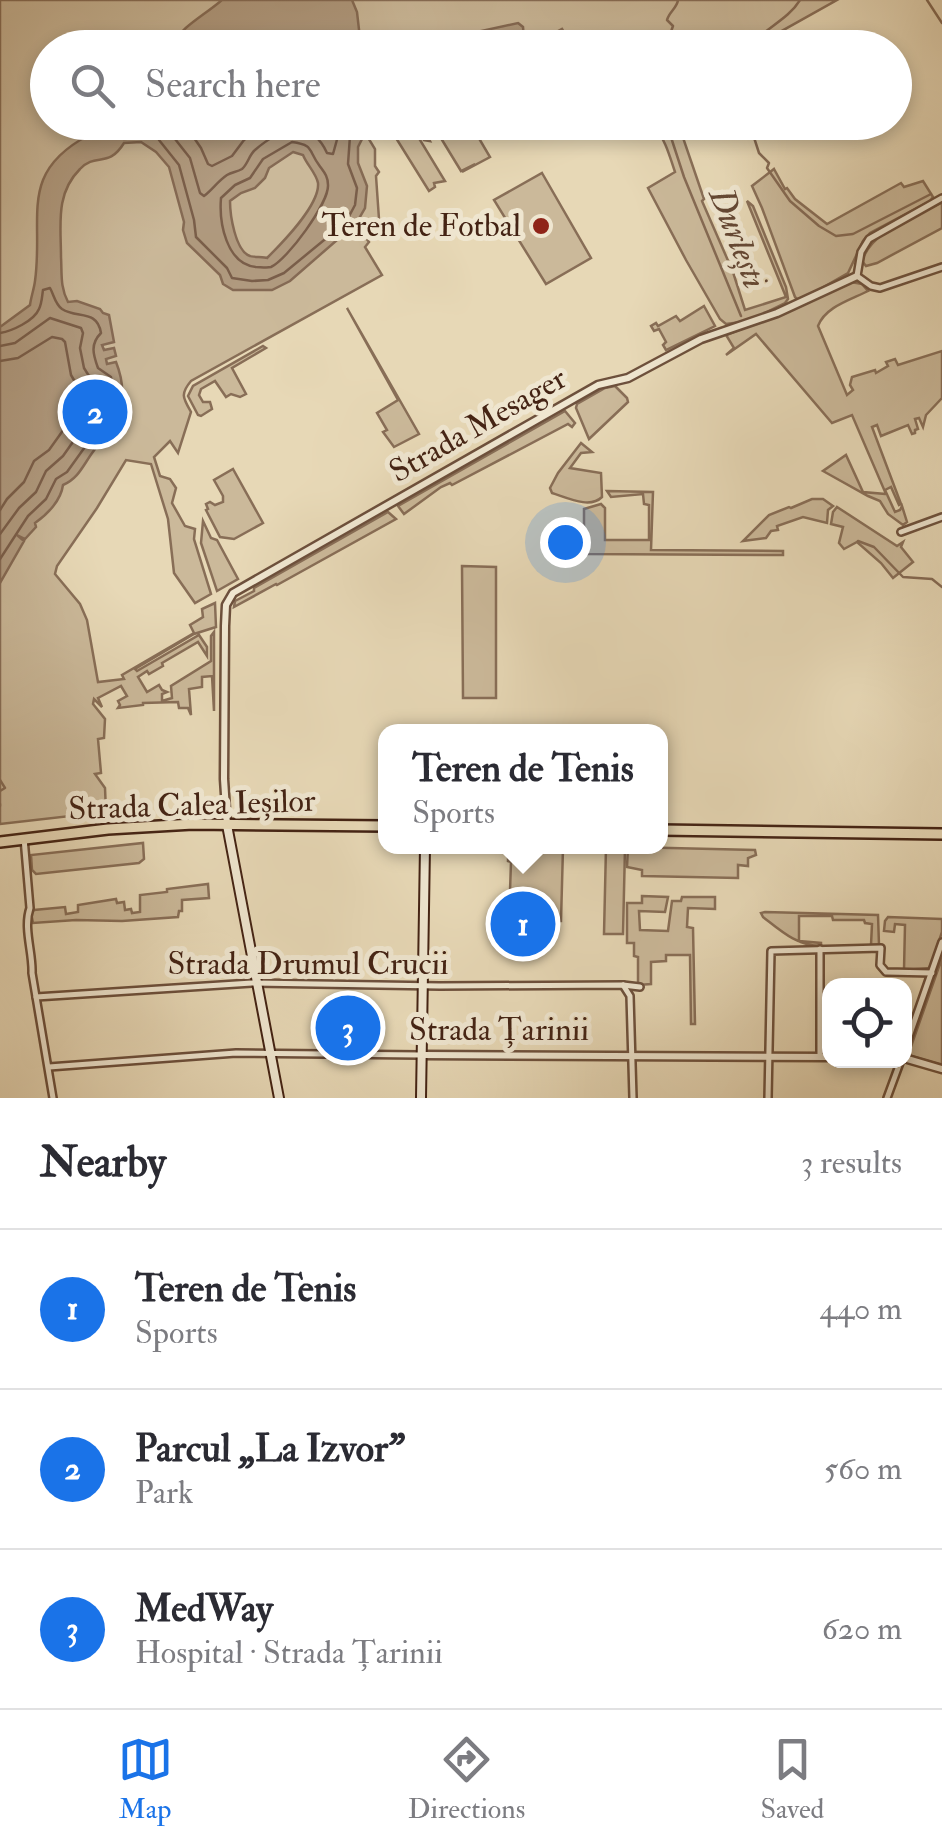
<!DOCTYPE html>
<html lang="en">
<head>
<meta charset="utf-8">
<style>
  :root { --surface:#fff; --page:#f7f7f7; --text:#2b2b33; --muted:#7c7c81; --line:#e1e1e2; --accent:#1a73e8 }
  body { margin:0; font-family:"IM FELL Double Pica",serif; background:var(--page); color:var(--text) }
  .controls { position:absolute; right:30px; bottom:30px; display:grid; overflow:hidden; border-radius:20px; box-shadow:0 5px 15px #0003 }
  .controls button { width:90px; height:90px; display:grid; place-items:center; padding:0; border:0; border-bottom:2px solid var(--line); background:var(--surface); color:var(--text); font:50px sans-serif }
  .you { position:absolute; left:565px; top:542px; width:35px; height:35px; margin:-25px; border:8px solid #fff; border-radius:50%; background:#1a73e8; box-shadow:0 0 0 15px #1a73e833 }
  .badge { display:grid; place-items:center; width:65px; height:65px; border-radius:50%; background:var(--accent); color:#fff; font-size:32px; font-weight:700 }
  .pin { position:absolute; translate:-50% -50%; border:5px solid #fff; box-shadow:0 2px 10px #0006 }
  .popup { position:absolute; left:378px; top:724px; width:290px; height:130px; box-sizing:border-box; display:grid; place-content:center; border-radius:20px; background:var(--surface); filter:drop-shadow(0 2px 8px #0005); font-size:32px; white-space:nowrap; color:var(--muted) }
  .popup b { font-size:38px; color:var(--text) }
  .popup::after { content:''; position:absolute; left:50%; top:100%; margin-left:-20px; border:20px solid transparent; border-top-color:var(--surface) }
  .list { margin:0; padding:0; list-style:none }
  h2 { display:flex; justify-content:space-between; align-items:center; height:130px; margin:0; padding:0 40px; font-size:42px }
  h2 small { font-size:32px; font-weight:400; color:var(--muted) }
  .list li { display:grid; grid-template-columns:65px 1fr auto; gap:30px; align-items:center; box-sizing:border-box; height:160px; padding:0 40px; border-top:2px solid var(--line) }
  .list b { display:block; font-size:38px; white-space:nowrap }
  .list p { margin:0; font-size:32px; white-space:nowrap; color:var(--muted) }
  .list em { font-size:32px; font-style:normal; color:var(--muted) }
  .icon { flex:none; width:55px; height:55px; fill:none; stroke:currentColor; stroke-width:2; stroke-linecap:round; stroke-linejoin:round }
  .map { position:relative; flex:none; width:942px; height:1098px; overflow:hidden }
  .search { position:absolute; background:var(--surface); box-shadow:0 5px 15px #0003; left:30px; right:30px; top:30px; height:110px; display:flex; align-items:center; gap:25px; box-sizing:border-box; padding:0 35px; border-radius:55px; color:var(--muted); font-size:38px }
  .sheet { height:610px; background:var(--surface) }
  nav { display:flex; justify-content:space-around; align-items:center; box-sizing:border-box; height:140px; border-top:2px solid var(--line); background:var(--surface); font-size:28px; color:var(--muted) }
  nav a { display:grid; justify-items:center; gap:5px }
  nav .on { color:var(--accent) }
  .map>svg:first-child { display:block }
  .green { fill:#cbb99a; stroke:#886e57; stroke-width:2.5 }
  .water { fill:#b09a7f; stroke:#856a54; stroke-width:2.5; fill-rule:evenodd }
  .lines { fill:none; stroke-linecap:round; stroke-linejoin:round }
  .shore { stroke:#7a5e4a; stroke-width:2.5 }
  .stream { stroke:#856a54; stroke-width:2.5 }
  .minor-casing { stroke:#6d503c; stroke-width:10 }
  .tertiary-casing { stroke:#6d503c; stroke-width:11 }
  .secondary-casing { stroke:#442314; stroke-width:12 }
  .primary-casing { stroke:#442314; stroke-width:14 }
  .minor { stroke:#efe6d0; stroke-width:5 }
  .tertiary { stroke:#efe6d0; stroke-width:6 }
  .secondary { stroke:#efe6d0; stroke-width:8 }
  .primary { stroke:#e7d8b6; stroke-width:9 }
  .poi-dot { fill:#8f2418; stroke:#efe6d0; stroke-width:4 }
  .labels { text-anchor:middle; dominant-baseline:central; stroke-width:10; stroke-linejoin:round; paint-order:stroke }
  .poi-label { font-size:32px; fill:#442314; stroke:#efe6d0; text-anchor:end }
  .street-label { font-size:32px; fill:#442314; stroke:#efe6d0 }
  .water-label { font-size:35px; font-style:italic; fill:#644734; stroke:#efe6d0 }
</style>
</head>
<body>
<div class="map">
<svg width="942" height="1098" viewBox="0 0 942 1098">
  <rect width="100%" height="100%" fill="#e7d8b6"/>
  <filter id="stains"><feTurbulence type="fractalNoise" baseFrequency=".002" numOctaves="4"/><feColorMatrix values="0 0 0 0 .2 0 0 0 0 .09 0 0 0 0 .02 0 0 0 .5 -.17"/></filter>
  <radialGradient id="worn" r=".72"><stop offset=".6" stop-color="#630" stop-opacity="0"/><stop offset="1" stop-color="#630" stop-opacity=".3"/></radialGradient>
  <!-- green -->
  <g class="green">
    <path d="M0,0H837L753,47H573L562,29L538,42L540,48H48V122L369,123L367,136L375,149V166L379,172L376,176L379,219L377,225L363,234L369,242L365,247L382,275L191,381C180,394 183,398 191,412L178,453L170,441L154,457L160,476L170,479L176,488L172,503L185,526L195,529L194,539L211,594L195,603L174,573L168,519L151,464L126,460L97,508L57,566L55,574L80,604L87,620L98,682L124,679L122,675L194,633L190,625L203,617L202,609L215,603L216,627L194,634L135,669L137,671L199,635L207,647V656L198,642L162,663L163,666L149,674L147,671L138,677L147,692L159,685L162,690L167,692L162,694V701L172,698L171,686L211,661V636L214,632V711L212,676L202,677V687L189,689L191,715L188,708H179L178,702L143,703V705L118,708L120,705L118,701L127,696L121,686L98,698L102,707L94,699L93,704L105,719L104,738L98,739L101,773L95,774L105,788L106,812L0,824Z"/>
    <polygon points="418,123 470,123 490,157 462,172 475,164 461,171 436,130 427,135 430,141 424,140 417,128"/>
    <path d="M601,123H681L680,129L704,199L702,201L733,272L745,310L786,297L747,201L753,206L786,287L788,299L785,303L749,321L726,324L720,319L686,260L648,188L675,172C662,132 657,112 611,137Z"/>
    <polygon points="409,128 414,130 445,181 434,183 435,187 429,191 396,138"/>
    <polygon points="774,169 785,189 787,188 795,199 827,224 901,183 904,187 923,181 933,197 930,201 870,233 863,241 848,273 799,301 795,297 762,208 752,186"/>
    <polygon points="542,173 591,258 546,284 494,200"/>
    <path d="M942,202V228L877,263L866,266L862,261C872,230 915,217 942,202Z"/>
    <path d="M851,282L862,284L868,291C850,300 825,307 818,326L847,395L853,390L850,385L852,377L875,370L876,373L888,366L886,362L895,359L898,365L942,351V398L926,415L923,427L919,418L915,419L918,429L915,430V433L912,434L908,425L881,436L877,425L872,427L901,504L899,505L891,487L885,490L895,512L900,510L902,506L907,522L903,525L888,514L880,501L868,496L823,471L846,455L863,492L886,494L852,415L832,423L756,334L726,355L734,348L726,335L794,309Z"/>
    <polygon points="704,306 715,326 666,350 663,345 666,342 659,329 654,331 651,326 656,323 658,326 676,316 680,321"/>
    <polygon points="347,308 419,434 394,447 383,432 387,430 377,413 398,400"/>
    <polygon points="263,346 266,348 232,368 246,394 240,397 231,394 226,397 215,381 201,389 199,395 203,402 210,402 212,409 201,416 198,415 188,396 193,386"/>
    <polygon points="615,386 627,398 628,402 589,439 576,408 577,404 605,388"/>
    <polygon points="565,411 575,423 572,427 568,424 452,485 450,483 441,487 404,514 398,506"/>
    <path d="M581,443L592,452L581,453L570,468L601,473L602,497C590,509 568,498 552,493L550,488L558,473Z"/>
    <polygon points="233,469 263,523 234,539 220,537 206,510 208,509 206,504 210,502 215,505 223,502 223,496 214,480"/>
    <polygon points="607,491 653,492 651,550 783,551 783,555 584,554 584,509 601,504 605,508 605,540 649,540 649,505 644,504 643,494 611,497"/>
    <polygon points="812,499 823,499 833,506 828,510 827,523 803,517 777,526 778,530 771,531 766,538 743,541 769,515 789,507 791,508"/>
    <polygon points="837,507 897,546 903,542 901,547 913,562 893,578 881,563 857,542 844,549 839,543 843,527 831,524 833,512"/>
    <polygon points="388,512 396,519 277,585 276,584 234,607 235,601 254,591 254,588"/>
    <polygon points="203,521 211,538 217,540 238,579 217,591 201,543"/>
    <polygon points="462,566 496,567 496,698 463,698"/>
    <polygon points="143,843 144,859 139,863 36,874 32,870 31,855"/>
    <polygon points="606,847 625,848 623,934 604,934"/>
    <polygon points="628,847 755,850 756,855 748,858 748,866 738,865 738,878 642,876 642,870 627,867"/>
    <polygon points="508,848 563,848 561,921 531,920 530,928 515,928 515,920 509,920 511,862 508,861"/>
    <polygon points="208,884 209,898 182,900 182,911 179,911 178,917 122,921 76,920 33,923 31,913 34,910 65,907 66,914 78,912 78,905 116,899 117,903 124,902 125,910 131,909 132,913 140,912 140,895 167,892 167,889"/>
    <polygon points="642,896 668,897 665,912 639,911 640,930 668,931 672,901 681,901 682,897 715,897 715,909 688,908 687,927 693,928 695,1024 691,1024 690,955 666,955 666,961 651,962 651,984 638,985 638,957 634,956 634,943 627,943 627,903 642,903"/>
    <path d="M765,912L878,915L879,945H871L872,924L865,923L864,920H833L832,916H799V941L821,943V946C797,946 781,931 763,917L761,913Z"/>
    <polygon points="888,917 942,919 942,932 930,968 904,970 905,925 895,924 894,932 884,931 885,921"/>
    <polygon points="942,958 942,1065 908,1055"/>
  </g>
  <!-- water -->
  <g class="water">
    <path d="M222,0H352L357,12L361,47H169C185,24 202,17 222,0Z"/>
    <polygon points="518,23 523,27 524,39 521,45 511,47 408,47"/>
    <path d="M158,123H360L362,139L358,147V163L367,186L365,208L353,229L337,240L290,281L272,290H233L223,284L220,275L187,243L183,230L184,222L169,167L156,152L141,142L124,143C108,169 96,152 80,169C55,194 61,225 61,257C62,274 60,287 68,302L77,301L100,309L103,313L109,315L114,342L102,345L104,350L114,348L116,356L106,359L107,364L116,362C133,405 113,423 90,456C82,468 77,479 63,485C61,500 48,514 35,523L36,527L25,539L17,535L24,541L0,583V327L30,305C31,297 34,289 35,281C44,217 17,173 89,135C102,128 115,127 124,139L141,138L150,128L158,126ZM293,152L303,155C307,165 316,173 318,183C320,205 282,243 267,258C265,257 252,257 250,256C235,251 230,214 230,201L241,193L255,188L265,178L269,168Z"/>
  </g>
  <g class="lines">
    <!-- shore -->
    <g class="shore">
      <polyline points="165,122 159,140 179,165 194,220 196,237 227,268 232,278 252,281 268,280 284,273 346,222 355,205 357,188 348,164 351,122"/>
      <path d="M177,122L175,139L190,158L200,193L204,196C212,190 218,181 227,175C232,172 237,172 242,169C248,164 249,155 255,150C279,129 311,117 327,153L333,154L338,136V122"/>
      <polyline points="192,122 192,135 201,148 208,164 212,166 232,156 244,140 269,122"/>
      <path d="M292,142C314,145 308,150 319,165C324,172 328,176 328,185C329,203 287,260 271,267C267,268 260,267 256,267C226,264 219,222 221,198L235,185L250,178L263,159Z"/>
      <path d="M0,333C12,331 34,321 39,309C42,303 42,296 43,290L50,288C54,295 55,304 62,309C77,319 97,309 101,333C90,344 93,354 98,368L111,377L112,393L105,419L67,472L56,479L46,499L28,516L0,559"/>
      <polyline points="0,346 15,343 50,318 81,328 83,333 80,348 84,368 89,376 100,387 94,412 63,456 46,471 36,492 19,508 0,534"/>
      <polyline points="0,361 18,358 52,337 62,339 65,342 71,375 82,394 81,405 69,422 49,450 34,461 24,482 7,499 0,510"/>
    </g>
    <!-- stream -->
    <g class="stream">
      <polyline points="927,0 942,23"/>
      <path d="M669,48L667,43L673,26L667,20C669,12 677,8 678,0"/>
      <path d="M748,48C763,29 788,20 800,0"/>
      <polyline points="666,122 684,177 741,316"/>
      <polyline points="749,122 759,153 769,163 767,168 790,201 819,226 836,236 853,234 931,194"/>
      <polyline points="858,541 874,547 903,577 932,579 942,587"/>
      <polyline points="0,780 5,788 0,791"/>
      <polyline points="0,804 0,806"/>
    </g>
    <defs>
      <g id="minor">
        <polyline points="942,198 869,239 861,252 857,276 871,286 880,288 942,267"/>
        <polyline points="901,532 942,517"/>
        <path d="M24,838L30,908C23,928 33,953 32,973L53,1098"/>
        <polyline points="623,985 630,996 633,1098"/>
        <polyline points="36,997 252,983 440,986 623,985 640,987"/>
        <polyline points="904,1051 942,942"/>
        <polyline points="820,1057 820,949"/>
        <polyline points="49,1067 236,1053 420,1055"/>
        <polyline points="768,1098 771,951 881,948 880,965 886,972 932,973"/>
        <polyline points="887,1098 901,1060"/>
      </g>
      <g id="tertiary">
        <polyline points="227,825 224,779 225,626 226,605 233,593 598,385 628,378 701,339 777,313 857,276"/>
        <polyline points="422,1055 830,1057"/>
        <polyline points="904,1058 942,1069"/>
      </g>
      <g id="secondary">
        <polyline points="227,825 279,1098"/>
        <polyline points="421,1098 425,846"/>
      </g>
      <g id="primary">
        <polyline points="660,830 942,834"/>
        <polyline points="0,842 108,829 193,824 386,826"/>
      </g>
    </defs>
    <!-- minor casing -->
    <use href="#minor" class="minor-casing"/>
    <!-- tertiary casing -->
    <use href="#tertiary" class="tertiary-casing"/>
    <!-- secondary casing -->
    <use href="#secondary" class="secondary-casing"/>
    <!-- primary casing -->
    <use href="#primary" class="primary-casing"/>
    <!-- minor -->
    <use href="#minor" class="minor"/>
    <!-- tertiary -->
    <use href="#tertiary" class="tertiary"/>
    <!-- secondary -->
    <use href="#secondary" class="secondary"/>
    <!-- primary -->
    <use href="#primary" class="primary"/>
  </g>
  <!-- markers -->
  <circle class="poi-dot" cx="541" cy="226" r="10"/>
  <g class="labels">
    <!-- poi labels -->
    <g class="poi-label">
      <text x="521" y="226">Teren de Fotbal</text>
    </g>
    <!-- street labels -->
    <g class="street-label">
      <text transform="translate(478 425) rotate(-30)">Strada Mesager</text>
      <text transform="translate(192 805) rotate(-2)">Strada Calea Ieșilor</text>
      <text x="308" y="964">Strada Drumul Crucii</text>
      <text x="499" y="1030">Strada Țarinii</text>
    </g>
    <!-- water labels -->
    <g class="water-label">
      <text transform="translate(738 238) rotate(69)">Durlești</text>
    </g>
  </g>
  <rect width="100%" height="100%" filter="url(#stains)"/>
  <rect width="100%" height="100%" fill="url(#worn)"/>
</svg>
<div class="controls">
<button><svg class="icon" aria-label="locate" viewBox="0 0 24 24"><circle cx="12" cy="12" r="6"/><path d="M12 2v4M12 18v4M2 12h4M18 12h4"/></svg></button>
</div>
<div class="you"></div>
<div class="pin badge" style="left:523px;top:924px">1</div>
<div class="popup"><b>Teren de Tenis</b>Sports</div>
<div class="pin badge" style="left:95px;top:412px">2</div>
<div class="pin badge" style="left:348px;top:1028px">3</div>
<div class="search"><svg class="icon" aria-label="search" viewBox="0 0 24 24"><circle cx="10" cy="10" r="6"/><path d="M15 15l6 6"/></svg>Search here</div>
</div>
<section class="sheet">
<h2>Nearby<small>3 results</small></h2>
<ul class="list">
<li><span class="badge">1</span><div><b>Teren de Tenis</b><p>Sports</p></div><em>440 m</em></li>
<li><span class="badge">2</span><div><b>Parcul „La Izvor”</b><p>Park</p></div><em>560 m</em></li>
<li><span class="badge">3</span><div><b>MedWay</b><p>Hospital · Strada Țarinii</p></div><em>620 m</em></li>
</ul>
</section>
<nav>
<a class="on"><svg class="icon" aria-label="map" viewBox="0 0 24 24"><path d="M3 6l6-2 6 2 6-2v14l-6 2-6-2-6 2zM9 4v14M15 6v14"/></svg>Map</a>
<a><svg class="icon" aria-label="directions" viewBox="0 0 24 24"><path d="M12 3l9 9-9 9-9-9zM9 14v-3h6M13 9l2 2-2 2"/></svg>Directions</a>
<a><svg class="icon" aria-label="saved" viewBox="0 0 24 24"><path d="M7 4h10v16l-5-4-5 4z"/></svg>Saved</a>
</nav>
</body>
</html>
